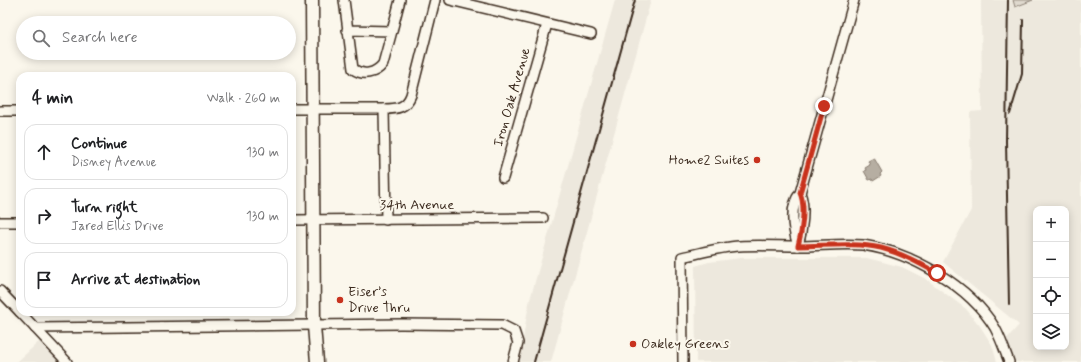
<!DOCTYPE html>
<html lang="en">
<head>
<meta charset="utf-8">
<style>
  :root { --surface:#fff; --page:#f2f2f2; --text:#202124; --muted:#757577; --line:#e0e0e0 }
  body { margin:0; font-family:Mynerve,sans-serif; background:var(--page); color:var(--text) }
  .controls { position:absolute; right:12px; bottom:12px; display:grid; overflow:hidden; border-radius:8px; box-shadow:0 2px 10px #0003 }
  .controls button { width:36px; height:36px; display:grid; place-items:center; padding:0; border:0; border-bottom:1px solid var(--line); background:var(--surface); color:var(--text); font:20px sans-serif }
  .stop { position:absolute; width:12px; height:12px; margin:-9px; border:3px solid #c8321e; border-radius:50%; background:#fff }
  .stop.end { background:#c8321e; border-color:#fff; box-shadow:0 1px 4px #0008 }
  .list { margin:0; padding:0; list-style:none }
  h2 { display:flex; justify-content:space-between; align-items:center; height:52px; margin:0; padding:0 16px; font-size:17px }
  h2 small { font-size:13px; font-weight:400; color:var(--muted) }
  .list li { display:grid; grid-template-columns:26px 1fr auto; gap:12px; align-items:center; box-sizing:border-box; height:56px; margin:0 8px 8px; padding:0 8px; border:1px solid var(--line); border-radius:12px }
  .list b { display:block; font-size:15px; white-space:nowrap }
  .list p { margin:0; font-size:13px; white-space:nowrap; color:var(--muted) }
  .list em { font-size:13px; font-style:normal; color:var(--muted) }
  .icon { flex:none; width:22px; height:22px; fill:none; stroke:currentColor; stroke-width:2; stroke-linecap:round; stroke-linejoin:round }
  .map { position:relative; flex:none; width:1081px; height:362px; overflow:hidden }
  .search { position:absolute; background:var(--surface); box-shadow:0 2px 10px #0003; left:16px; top:16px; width:280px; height:44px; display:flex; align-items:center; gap:10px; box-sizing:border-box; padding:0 14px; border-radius:22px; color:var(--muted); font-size:15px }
  .panel { position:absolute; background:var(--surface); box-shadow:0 2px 10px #0003; left:16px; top:72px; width:280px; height:244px; border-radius:12px }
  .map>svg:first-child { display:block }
  .built { fill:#ede8dd; fill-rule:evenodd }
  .green { fill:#dfd9ce; stroke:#8d8276 }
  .water { fill:#b6aea2; stroke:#85796d }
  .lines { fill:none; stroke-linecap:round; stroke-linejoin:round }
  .street-casing { stroke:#3b2a1e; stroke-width:12 }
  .secondary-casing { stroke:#3b2a1e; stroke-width:15 }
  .street { stroke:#fbf7ec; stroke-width:9 }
  .secondary { stroke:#fbf7ec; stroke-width:12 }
  .rail { stroke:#3b2a1e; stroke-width:2 }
  .route { stroke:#c8321e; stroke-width:5 }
  .poi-dot { fill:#c8321e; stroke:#fbf7ec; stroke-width:1.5 }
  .labels { text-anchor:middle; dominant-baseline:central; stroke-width:4; stroke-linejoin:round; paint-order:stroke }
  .street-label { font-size:14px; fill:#3b2a1e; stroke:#fbf7ec }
  .poi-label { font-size:14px; fill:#3b2a1e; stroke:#fbf7ec; text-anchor:start }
</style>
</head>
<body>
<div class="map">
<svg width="1081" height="362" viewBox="0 0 1081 362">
  <rect width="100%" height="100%" fill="#fbf7ec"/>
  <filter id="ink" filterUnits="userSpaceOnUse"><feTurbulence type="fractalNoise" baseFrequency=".025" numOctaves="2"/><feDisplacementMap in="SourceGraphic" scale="8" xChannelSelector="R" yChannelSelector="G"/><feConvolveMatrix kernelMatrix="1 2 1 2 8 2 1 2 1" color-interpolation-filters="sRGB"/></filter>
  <g filter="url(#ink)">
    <!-- built -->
    <g class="built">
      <polygon points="615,0 651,0 551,362 519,362 529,303"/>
      <path d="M981,0H1081V362H1009L1002,344L1019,325L943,262L971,210L970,112L982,111ZM1036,209H1066V347H1036Z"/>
      <polygon points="741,258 867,258 902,267 926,279 966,309 980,326 992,345 997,362 696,362 695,266 709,262"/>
      <polygon points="44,337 67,362 17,362"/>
    </g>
    <!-- green -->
    <polygon class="green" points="1013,0 1033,0 1015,7"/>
    <!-- water -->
    <polygon class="water" points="874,158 882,172 880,174 881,176 873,181 872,179 869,180 864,171 866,170 865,168 870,165 868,161"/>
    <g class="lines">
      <defs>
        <g id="street">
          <path d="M344,0L353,69C363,76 375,74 383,64L392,31L347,30"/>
          <polyline points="450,0 591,34"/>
          <polyline points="392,31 400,0"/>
          <path d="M292,109H384C397,109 406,108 411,95L435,0"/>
          <polyline points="384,109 386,220"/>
          <polyline points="0,111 20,111"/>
          <polyline points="503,178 547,24"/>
          <polyline points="292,220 543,218"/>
          <polyline points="0,222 20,222"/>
          <path d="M798,246C793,230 789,207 800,193L854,0"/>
          <path d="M798,246C802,232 806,206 800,193"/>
          <polyline points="0,291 20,312"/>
          <polyline points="20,312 67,362"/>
          <polyline points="35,328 401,324 502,325 514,331 518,343 513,362"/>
          <path d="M683,362L682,257C701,253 720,247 739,246C759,245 779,246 799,246C820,246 842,243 863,245C911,252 970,286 995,328C1001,339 1005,351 1009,362"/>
        </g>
        <polyline id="secondary" points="312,0 314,326 317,362"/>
      </defs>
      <!-- street casing -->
      <use href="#street" class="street-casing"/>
      <!-- secondary casing -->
      <use href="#secondary" class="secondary-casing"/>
      <!-- street -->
      <use href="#street" class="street"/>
      <!-- secondary -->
      <use href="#secondary" class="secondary"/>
      <!-- rail -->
      <g class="rail">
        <polyline points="1008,0 1006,141 1009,304"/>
        <polyline points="1010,114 1022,74 1023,20"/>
        <polyline points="534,362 635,0"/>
      </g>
    </g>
  </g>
  <g class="lines" filter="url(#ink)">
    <!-- route -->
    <path class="route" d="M824,106L800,193C806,206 802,232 798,246C825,246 854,242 881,248C901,253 919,263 937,273"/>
  </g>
  <!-- markers -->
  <g class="poi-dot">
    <circle cx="757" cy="160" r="4"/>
    <circle cx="340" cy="300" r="4"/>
    <circle cx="633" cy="344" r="4"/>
  </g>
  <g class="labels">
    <!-- street labels -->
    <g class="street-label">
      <text transform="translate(512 97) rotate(-74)">Iron Oak Avenue</text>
      <text x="417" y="205">34th Avenue</text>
    </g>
    <!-- poi labels -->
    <g class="poi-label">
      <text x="749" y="160" text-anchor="end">Home2 Suites</text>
      <text x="348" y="292">Eiser’s<tspan x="348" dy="16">Drive Thru</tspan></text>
      <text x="641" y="344">Oakley Greens</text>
    </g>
  </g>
</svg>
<div class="controls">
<button>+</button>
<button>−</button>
<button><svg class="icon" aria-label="locate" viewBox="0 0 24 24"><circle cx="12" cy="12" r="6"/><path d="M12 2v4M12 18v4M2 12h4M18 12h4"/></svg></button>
<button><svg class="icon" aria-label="layers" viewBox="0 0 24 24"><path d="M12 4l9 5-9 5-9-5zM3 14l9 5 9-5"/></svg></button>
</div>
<div class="stop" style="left:937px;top:273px"></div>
<div class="stop end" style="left:824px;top:106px"></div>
<div class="search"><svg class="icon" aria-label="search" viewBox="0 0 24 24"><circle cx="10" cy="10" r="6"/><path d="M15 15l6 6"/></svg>Search here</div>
<section class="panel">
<h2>4 min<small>Walk · 260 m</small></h2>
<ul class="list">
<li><svg class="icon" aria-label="ahead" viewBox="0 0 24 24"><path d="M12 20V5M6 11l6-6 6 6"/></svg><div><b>Continue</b><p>Disney Avenue</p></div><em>130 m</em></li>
<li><svg class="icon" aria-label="right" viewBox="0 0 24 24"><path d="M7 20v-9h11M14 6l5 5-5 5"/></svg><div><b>Turn right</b><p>Jared Ellis Drive</p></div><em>130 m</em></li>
<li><svg class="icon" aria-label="arrive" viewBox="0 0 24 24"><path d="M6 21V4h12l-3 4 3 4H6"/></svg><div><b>Arrive at destination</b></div></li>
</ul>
</section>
</div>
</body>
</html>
